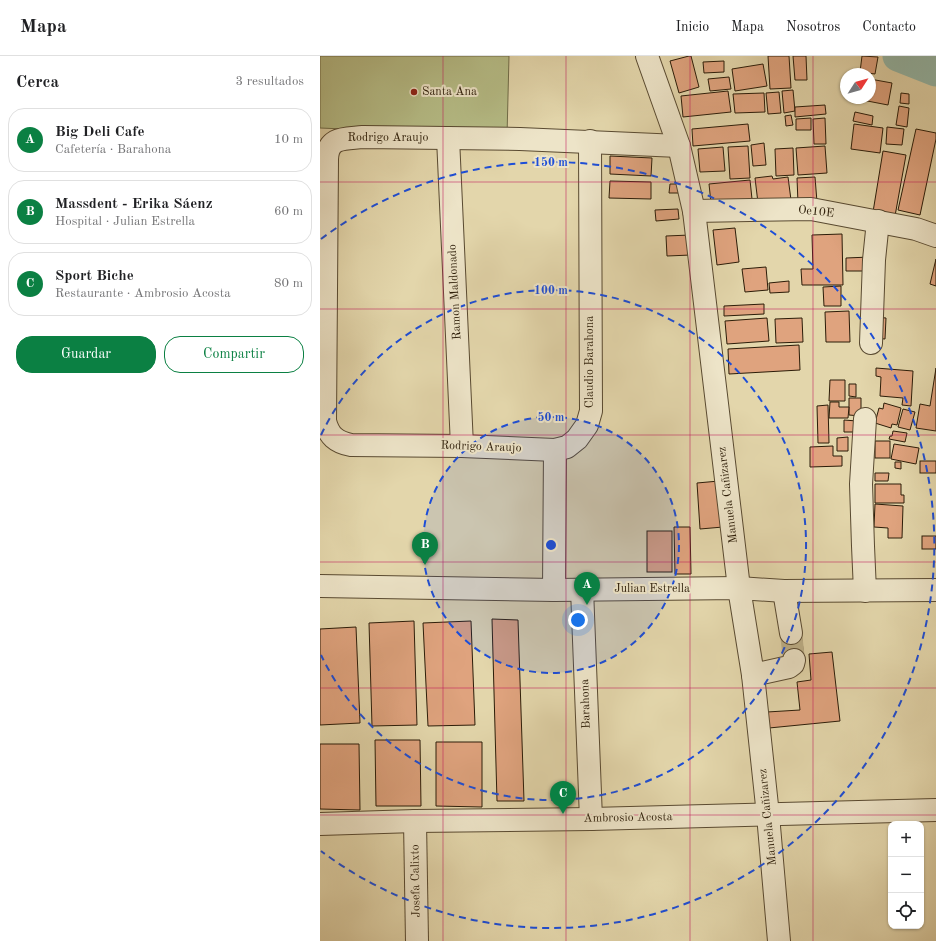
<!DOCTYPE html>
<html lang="es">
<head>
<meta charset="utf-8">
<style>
  :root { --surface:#fff; --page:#f6f6f6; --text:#202124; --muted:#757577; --line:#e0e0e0; --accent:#0b8043 }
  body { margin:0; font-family:"Old Standard TT",serif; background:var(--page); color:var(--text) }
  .controls { position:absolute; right:12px; bottom:12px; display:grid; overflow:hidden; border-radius:8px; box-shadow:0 1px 3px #0004 }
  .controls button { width:36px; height:36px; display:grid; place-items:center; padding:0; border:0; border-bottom:1px solid var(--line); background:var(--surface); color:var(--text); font:20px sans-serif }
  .compass { position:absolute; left:520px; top:12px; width:36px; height:36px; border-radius:50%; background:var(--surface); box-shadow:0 1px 3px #0004; rotate:54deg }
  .you { position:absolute; left:258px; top:564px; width:14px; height:14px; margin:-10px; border:3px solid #fff; border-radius:50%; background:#1a73e8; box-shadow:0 0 0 6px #1a73e833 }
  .badge { display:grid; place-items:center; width:26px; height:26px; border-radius:50%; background:var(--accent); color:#fff; font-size:13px; font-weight:700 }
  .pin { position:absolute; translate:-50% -33px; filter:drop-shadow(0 1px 2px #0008) }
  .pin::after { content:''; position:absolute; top:21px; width:14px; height:12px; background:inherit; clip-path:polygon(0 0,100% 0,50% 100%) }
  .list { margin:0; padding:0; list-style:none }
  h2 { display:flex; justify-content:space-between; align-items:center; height:52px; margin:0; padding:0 16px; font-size:17px }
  h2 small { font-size:13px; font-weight:400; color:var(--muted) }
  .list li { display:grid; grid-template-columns:26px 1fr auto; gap:12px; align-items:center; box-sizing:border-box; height:64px; margin:0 8px 8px; padding:0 8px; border:1px solid var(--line); border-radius:16px }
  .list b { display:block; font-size:15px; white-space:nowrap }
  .list p { margin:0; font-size:13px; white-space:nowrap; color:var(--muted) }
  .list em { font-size:13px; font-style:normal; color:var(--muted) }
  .actions { display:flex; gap:8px; padding:12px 16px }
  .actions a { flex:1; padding:9px 0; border:1px solid var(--accent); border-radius:16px; text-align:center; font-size:14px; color:var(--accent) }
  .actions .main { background:var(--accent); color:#fff }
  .icon { flex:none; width:22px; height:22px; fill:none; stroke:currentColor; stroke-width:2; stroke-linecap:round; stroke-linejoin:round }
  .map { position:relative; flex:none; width:616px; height:885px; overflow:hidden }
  header { display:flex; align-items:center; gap:24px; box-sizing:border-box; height:56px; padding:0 20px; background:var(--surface); border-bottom:1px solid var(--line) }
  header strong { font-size:19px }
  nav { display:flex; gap:22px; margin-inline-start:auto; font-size:14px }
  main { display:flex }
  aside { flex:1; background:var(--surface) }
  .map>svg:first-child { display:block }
  .green { fill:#b6bd87; stroke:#706c48 }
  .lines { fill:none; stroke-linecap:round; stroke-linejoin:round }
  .river { stroke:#95b9aa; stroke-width:31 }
  .building { fill:#dfa37e; stroke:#2b1c08 }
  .minor-tunnel { stroke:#beb18a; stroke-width:22; stroke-dasharray:22 11; stroke-linecap:butt }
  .minor-casing { stroke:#594a31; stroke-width:24 }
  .minor { stroke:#ede4c8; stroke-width:22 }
  .grid { fill:none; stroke:#c2185b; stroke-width:1; stroke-opacity:0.55 }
  .ring { fill:none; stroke:#1d4ed8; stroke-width:2; stroke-dasharray:7 5 }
  .poi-dot { fill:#8f2418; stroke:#ede4c8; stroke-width:1.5 }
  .labels { text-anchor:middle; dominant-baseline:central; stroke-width:4; stroke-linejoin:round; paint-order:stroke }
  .poi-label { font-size:12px; fill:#2b1c08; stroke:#ede4c8; text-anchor:start }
  .street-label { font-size:12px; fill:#2b1c08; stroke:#ede4c8 }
  .centre { fill:#1d4ed8; stroke:#ede4c8; stroke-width:2 }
  .ring-label { font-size:12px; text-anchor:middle; font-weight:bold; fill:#1d4ed8; stroke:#ede4c8; stroke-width:4; stroke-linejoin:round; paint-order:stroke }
</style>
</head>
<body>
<header>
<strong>Mapa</strong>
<nav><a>Inicio</a><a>Mapa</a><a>Nosotros</a><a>Contacto</a></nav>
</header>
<main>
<aside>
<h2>Cerca<small>3 resultados</small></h2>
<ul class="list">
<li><span class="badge">A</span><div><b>Big Deli Cafe</b><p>Cafetería · Barahona</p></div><em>10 m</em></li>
<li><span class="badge">B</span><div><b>Massdent - Erika Sáenz</b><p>Hospital · Julian Estrella</p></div><em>60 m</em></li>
<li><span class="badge">C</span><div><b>Sport Biche</b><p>Restaurante · Ambrosio Acosta</p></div><em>80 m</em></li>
</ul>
<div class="actions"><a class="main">Guardar</a><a>Compartir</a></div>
</aside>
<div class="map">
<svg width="616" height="885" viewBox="0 0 616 885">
  <rect width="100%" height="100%" fill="#e3d6ab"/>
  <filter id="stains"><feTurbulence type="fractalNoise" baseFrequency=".005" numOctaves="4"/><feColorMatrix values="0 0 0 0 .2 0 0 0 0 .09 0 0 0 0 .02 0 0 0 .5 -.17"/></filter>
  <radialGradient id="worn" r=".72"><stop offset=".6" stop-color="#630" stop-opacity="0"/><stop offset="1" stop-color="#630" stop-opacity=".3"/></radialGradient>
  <!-- green -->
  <polygon class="green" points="0,0 189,0 187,80 0,72"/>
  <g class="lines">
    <!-- river -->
    <polyline class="river" points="578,0 616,15"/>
  </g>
  <!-- building -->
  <g class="building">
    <polygon points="369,0 371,0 379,31 359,37 350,5"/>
    <polygon points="448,0 469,0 471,32 450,33"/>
    <polygon points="473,0 486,0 487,24 475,24"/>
    <polygon points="542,0 558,1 555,18 540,16"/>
    <polygon points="404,5 404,16 384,17 383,6"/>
    <polygon points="443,8 447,30 415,35 412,13"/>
    <polygon points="409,21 411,33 390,35 388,23"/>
    <polygon points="550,23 572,27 568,49 537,43 550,42"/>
    <polygon points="473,34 475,55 464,57 462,35"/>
    <polygon points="408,35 411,56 363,61 361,40"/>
    <polygon points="459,36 461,57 448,58 446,37"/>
    <polygon points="444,37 445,56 415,57 413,38"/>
    <polygon points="581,37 589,38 589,48 580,47"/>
    <polygon points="505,49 506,58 475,61 475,51"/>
    <polygon points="579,50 589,52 587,71 576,69"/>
    <polygon points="535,56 553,60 552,69 533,65"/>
    <polygon points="471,59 473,69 466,70 465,60"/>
    <polygon points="491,62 491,74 476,74 476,63"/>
    <polygon points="505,62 506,88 494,88 493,63"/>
    <polygon points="428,68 430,85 373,90 372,73"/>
    <polygon points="534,68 563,72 560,97 531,93"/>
    <polygon points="567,71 584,73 582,89 566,88"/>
    <polygon points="596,73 616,77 616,83 600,159 578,154"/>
    <polygon points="444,87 446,109 433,110 431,89"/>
    <polygon points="428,90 430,122 410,123 408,91"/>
    <polygon points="505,90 507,117 478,119 476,92"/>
    <polygon points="403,91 405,115 380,116 378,93"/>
    <polygon points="473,92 474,119 456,120 455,93"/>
    <polygon points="563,95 586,99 575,160 553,156"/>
    <polygon points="290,100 332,102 331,120 290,118"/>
    <polygon points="452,120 453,123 468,121 471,144 438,147 435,122"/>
    <polygon points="495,121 497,146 478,147 477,122"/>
    <polygon points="430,124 432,143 391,147 389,128"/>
    <polygon points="290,125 331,126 331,143 289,142"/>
    <polygon points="350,128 359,128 359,137 349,137"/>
    <polygon points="358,153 359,163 336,165 335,154"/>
    <polygon points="415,172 419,206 397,209 393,174"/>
    <polygon points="522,178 523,229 482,229 481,213 493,213 492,179"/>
    <polygon points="370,179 371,199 347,200 346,180"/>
    <polygon points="550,201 550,215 526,215 526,202"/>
    <polygon points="616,203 616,230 610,228"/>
    <polygon points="446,211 448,234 425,236 422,213"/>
    <polygon points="469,225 469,236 450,237 449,227"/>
    <polygon points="521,230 521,250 504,250 503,231"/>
    <polygon points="444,248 444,258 404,260 404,250"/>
    <polygon points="529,255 530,286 506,286 505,256"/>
    <polygon points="554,261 566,262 565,283 553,282"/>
    <polygon points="447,262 449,285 407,288 405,265"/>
    <polygon points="482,262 483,286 456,287 455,263"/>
    <polygon points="479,289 480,314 409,318 408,293"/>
    <polygon points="556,312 593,315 591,350 582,349 583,342 560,340 561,321 556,320"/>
    <polygon points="616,312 616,375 596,372 600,348 610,350"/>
    <polygon points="510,324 525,324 525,345 509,345"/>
    <polygon points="529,328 536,328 536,341 529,340"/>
    <polygon points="529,342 541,342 541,360 529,359"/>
    <polygon points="510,346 519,346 519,351 529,351 528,362 509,362"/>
    <polygon points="564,347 581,352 577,369 572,368 571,372 555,367 559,352 563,353"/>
    <polygon points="508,349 509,387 498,387 497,350"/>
    <polygon points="583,353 595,356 590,374 578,371"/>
    <polygon points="524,364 537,365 537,376 524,376"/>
    <polygon points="573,375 587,377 585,386 569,383 570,380 572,380"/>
    <polygon points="528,381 528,395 517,395 517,382"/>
    <rect x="555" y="385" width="15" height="17"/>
    <polygon points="574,388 599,392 596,408 571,403"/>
    <polygon points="513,390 513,400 522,400 522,410 490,411 490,391"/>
    <rect x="600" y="405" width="16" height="12"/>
    <polygon points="575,406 581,406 581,413 575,412"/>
    <polygon points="555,417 569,417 568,425 555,425"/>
    <polygon points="399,425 403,471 380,473 377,427"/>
    <polygon points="555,428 581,428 581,439 584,439 584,447 555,447"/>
    <polygon points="555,448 583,450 582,482 568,482 568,472 554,471"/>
    <polygon points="354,471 370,471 371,518 355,518"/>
    <rect x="327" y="475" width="25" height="41"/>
    <rect x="602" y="480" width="14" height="13"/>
    <polygon points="172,563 198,564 204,745 177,745"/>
    <polygon points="94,565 97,669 52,670 49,567"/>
    <polygon points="151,565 155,669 108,670 103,567"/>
    <polygon points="36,571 40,667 0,669 0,573"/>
    <polygon points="481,576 484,603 465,605 462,578"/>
    <polygon points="512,596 520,665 449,672 447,656 480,654 477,626 491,624 489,598"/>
    <polygon points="55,684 100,684 101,750 56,750"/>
    <polygon points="116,686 162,686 162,751 116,750"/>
    <polygon points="0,688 39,688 40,754 0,753"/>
  </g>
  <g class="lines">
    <!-- minor-tunnel -->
    <polyline class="minor-tunnel" points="471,577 474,604"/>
    <defs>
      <g id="minor">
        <polyline points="327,0 359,90 374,155 419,532 433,619 448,759 459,885"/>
        <polyline points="128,82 142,390"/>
        <polyline points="374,155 491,153 596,173 616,180"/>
        <polyline points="551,287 554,204 558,165"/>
        <polyline points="545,363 541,428 543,490 545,535"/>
        <path d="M235,394L142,390L31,389C16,386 9,380 5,365L7,103C8,80 25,83 43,81L200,83L359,90"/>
        <polyline points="0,530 234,534 419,532 464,535 616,534"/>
        <polyline points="262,533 271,763"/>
        <polyline points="234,534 235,394 247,391 257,383 267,369 271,355 270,85"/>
        <polyline points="464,535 471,577"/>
        <polyline points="433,619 469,611 473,608 474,604"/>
        <polyline points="95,765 97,885"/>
        <polyline points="0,768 95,765 271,763 616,754"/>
      </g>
    </defs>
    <!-- minor casing -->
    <use href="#minor" class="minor-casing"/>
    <!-- minor -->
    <use href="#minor" class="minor"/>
  </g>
  <!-- grid -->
  <path class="grid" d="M123,0V885M246,0V885M370,0V885M493,0V885M0,126H616M0,253H616M0,379H616M0,506H616M0,632H616M0,759H616"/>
  <!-- distance rings -->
  <circle cx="231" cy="489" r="128" fill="#1d4ed8" fill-opacity=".12"/>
  <g class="ring">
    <circle cx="231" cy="489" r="128"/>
    <path d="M1 379A255 255 0 1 1 1 599"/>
    <path d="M1 183A383 383 0 1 1 1 795"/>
  </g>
  <!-- markers -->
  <circle class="poi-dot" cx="94" cy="36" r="4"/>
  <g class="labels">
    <!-- poi labels -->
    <g class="poi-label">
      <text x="102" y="36">Santa Ana</text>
    </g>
    <!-- street labels -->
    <g class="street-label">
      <text x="68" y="82">Rodrigo Araujo</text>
      <text transform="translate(496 156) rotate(6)">Oe10E</text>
      <text transform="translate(135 236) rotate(-93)">Ramon Maldonado</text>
      <text transform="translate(270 306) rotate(-90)">Claudio Barahona</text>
      <text transform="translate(161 391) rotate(2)">Rodrigo Araujo</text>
      <text transform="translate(408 439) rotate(-97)">Manuela Cañizarez</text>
      <text x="332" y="533">Julian Estrella</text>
      <text transform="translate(266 648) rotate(-92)">Barahona</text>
      <text transform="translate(448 761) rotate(-96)">Manuela Cañizarez</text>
      <text transform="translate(308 762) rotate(-1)">Ambrosio Acosta</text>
      <text transform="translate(96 825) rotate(-91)">Josefa Calixto</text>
    </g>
  </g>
  <circle cx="231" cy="489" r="6" class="centre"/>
  <g class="ring-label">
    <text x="231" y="110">150 m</text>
    <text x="231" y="238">100 m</text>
    <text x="231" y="365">50 m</text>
  </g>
  <rect width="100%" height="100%" filter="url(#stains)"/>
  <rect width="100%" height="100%" fill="url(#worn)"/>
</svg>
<div class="controls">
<button>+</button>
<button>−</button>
<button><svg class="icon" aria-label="locate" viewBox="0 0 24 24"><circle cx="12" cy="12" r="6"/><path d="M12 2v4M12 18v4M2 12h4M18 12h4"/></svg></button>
</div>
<svg class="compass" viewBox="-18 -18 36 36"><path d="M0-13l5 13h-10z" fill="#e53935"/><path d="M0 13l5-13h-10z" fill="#757577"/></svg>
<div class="you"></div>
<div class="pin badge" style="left:267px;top:549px">A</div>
<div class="pin badge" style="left:105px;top:509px">B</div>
<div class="pin badge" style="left:243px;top:758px">C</div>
</div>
</main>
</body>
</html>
